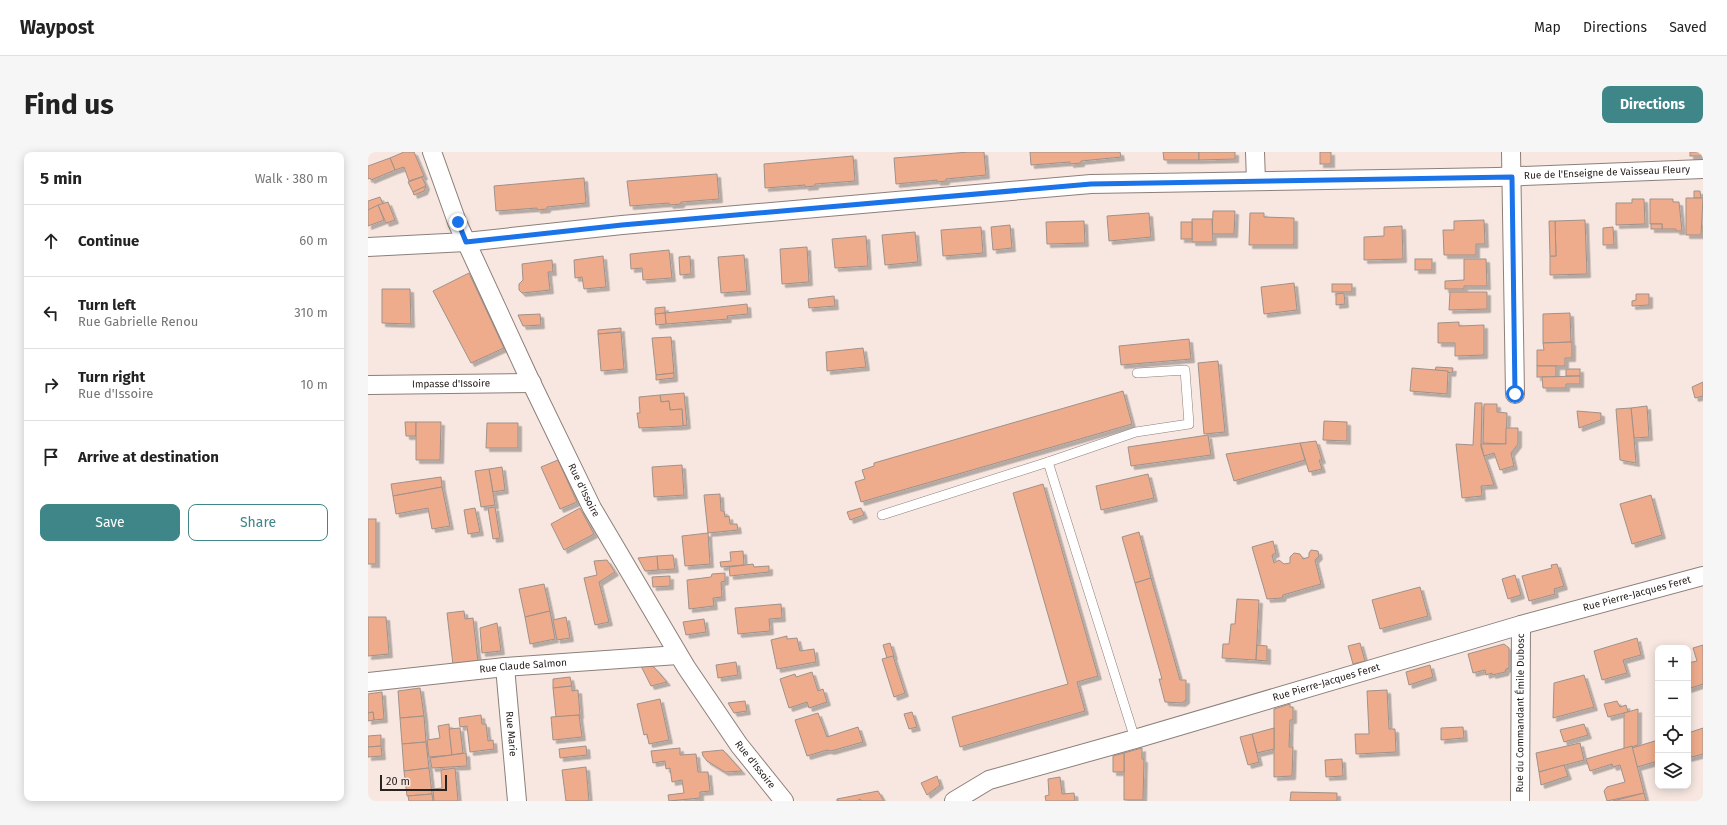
<!DOCTYPE html>
<html lang="en">
<head>
<meta charset="utf-8">
<style>
  :root { --surface:#fff; --page:#f6f6f6; --text:#222; --muted:#767676; --line:#e0e0e0; --accent:#3e8687 }
  body { margin:0; font-family:"Fira Sans",sans-serif; background:var(--page); color:var(--text) }
  .controls { position:absolute; right:12px; bottom:12px; display:grid; overflow:hidden; border-radius:8px; box-shadow:0 2px 10px #0003 }
  .controls button { width:36px; height:36px; display:grid; place-items:center; padding:0; border:0; border-bottom:1px solid var(--line); background:var(--surface); color:var(--text); font:20px sans-serif }
  .scale { position:absolute; left:12px; bottom:10px; width:67px; box-sizing:border-box; padding-left:4px; border:2px solid #292320; border-top:0; font-size:11px; line-height:14px; white-space:nowrap; color:#292320; -webkit-text-stroke:3px #f7e7e0; paint-order:stroke }
  .stop { position:absolute; width:12px; height:12px; margin:-9px; border:3px solid #1a73e8; border-radius:50%; background:#fff }
  .stop.end { background:#1a73e8; border-color:#fff; box-shadow:0 1px 4px #0008 }
  .list { margin:0; padding:0; list-style:none }
  h2 { display:flex; justify-content:space-between; align-items:center; height:52px; margin:0; padding:0 16px; font-size:17px }
  h2 small { font-size:13px; font-weight:400; color:var(--muted) }
  .list li { display:grid; grid-template-columns:26px 1fr auto; gap:12px; align-items:center; box-sizing:border-box; height:72px; padding:0 16px; border-top:1px solid var(--line) }
  .list b { display:block; font-size:15px; white-space:nowrap }
  .list p { margin:0; font-size:13px; white-space:nowrap; color:var(--muted) }
  .list em { font-size:13px; font-style:normal; color:var(--muted) }
  .actions { display:flex; gap:8px; padding:12px 16px }
  .actions a { flex:1; padding:9px 0; border:1px solid var(--accent); border-radius:8px; text-align:center; font-size:14px; color:var(--accent) }
  .actions .main { background:var(--accent); color:#fff }
  .icon { flex:none; width:22px; height:22px; fill:none; stroke:currentColor; stroke-width:2; stroke-linecap:round; stroke-linejoin:round }
  .map { position:relative; flex:none; width:1335px; height:649px; overflow:hidden; border-radius:8px }
  header { display:flex; align-items:center; gap:24px; box-sizing:border-box; height:56px; padding:0 20px; background:var(--surface); border-bottom:1px solid var(--line) }
  header strong { font-size:19px }
  nav { display:flex; gap:22px; margin-inline-start:auto; font-size:14px }
  .intro { display:flex; align-items:center; justify-content:space-between; box-sizing:border-box; height:96px; padding:0 24px }
  h1 { margin:0; font-size:28px }
  .button { padding:10px 18px; border-radius:8px; background:var(--accent); color:#fff; font-size:14px; font-weight:700 }
  main { display:flex; gap:24px; padding:0 24px }
  aside { flex:1; background:var(--surface); border-radius:8px; box-shadow:0 2px 10px #0003 }
  .map>svg:first-child { display:block }
  .building { fill:#eeac8c; stroke:#a0918a; filter:url(#shadow) }
  .lines { fill:none; stroke-linecap:round; stroke-linejoin:round }
  .service-casing { stroke:#8d7f79; stroke-width:10 }
  .minor-casing { stroke:#8d7f79; stroke-width:20 }
  .service { stroke:#fff; stroke-width:9 }
  .minor { stroke:#fff; stroke-width:18 }
  .route { stroke:#1a73e8; stroke-width:5 }
  .labels { text-anchor:middle; dominant-baseline:central; stroke-width:3; stroke-linejoin:round; paint-order:stroke }
  .street-label { font-size:10px; fill:#292320; stroke:#f7e7e0 }
</style>
</head>
<body>
<header>
<strong>Waypost</strong>
<nav><a>Map</a><a>Directions</a><a>Saved</a></nav>
</header>
<div class="intro"><h1>Find us</h1><a class="button">Directions</a></div>
<main>
<aside>
<h2>5 min<small>Walk · 380 m</small></h2>
<ul class="list">
<li><svg class="icon" aria-label="ahead" viewBox="0 0 24 24"><path d="M12 20V5M6 11l6-6 6 6"/></svg><div><b>Continue</b></div><em>60 m</em></li>
<li><svg class="icon" aria-label="left" viewBox="0 0 24 24"><path d="M17 20v-9H6M10 6l-5 5 5 5"/></svg><div><b>Turn left</b><p>Rue Gabrielle Renou</p></div><em>310 m</em></li>
<li><svg class="icon" aria-label="right" viewBox="0 0 24 24"><path d="M7 20v-9h11M14 6l5 5-5 5"/></svg><div><b>Turn right</b><p>Rue d'Issoire</p></div><em>10 m</em></li>
<li><svg class="icon" aria-label="arrive" viewBox="0 0 24 24"><path d="M6 21V4h12l-3 4 3 4H6"/></svg><div><b>Arrive at destination</b></div></li>
</ul>
<div class="actions"><a class="main">Save</a><a>Share</a></div>
</aside>
<div class="map">
<svg width="1335" height="649" viewBox="0 0 1335 649">
  <defs>
    <filter id="shadow"><feDropShadow dx="3.5" dy="3.5" stdDeviation="0" flood-color="#0004"/></filter>
  </defs>
  <rect width="100%" height="100%" fill="#f7e7e0"/>
  <!-- building -->
  <g class="building">
    <polygon points="36,0 46,0 56,24 41,29 36,15 27,18 22,6"/>
    <polygon points="601,0 616,0 618,23 578,27 578,29 569,30 569,28 528,32 526,6"/>
    <polygon points="662,0 752,0 753,5 713,9 713,11 702,12 702,10 663,13"/>
    <polygon points="795,0 831,0 831,8 796,8"/>
    <polygon points="831,0 867,0 867,7 831,8"/>
    <rect x="952" y="0" width="11" height="12"/>
    <rect x="1322" y="0" width="13" height="4"/>
    <polygon points="485,4 487,29 447,32 447,34 437,35 437,33 397,36 396,12"/>
    <polygon points="22,6 27,18 3,28 2,26 0,27 0,14"/>
    <polygon points="349,22 351,47 313,50 313,52 302,53 301,51 262,54 259,29"/>
    <polygon points="54,25 58,34 45,40 40,30"/>
    <polygon points="216,26 218,51 179,55 179,57 169,58 169,56 128,59 126,34"/>
    <polygon points="58,34 56,39 46,43 45,40"/>
    <polygon points="1326,39 1332,39 1333,46 1326,46"/>
    <polygon points="12,45 15,52 0,58 0,49"/>
    <polygon points="1318,46 1335,46 1333,83 1318,83"/>
    <polygon points="1264,47 1276,47 1277,72 1248,73 1248,51 1264,51"/>
    <polygon points="1282,47 1305,47 1305,50 1311,50 1314,79 1308,79 1308,77 1294,77 1294,72 1282,72"/>
    <polygon points="20,50 27,68 18,71 10,53"/>
    <polygon points="10,53 16,68 0,74 0,58"/>
    <polygon points="845,59 867,59 866,82 844,82"/>
    <polygon points="781,61 783,85 741,89 739,64"/>
    <polygon points="882,61 896,61 896,65 926,66 926,93 881,93"/>
    <polygon points="824,67 844,67 845,90 824,90"/>
    <polygon points="1116,68 1117,92 1108,92 1108,103 1076,103 1075,78 1086,78 1086,69"/>
    <polygon points="1217,68 1219,122 1182,123 1182,104 1188,104 1187,69"/>
    <polygon points="716,69 717,91 679,92 678,70"/>
    <polygon points="1181,69 1187,69 1188,104 1182,104"/>
    <rect x="813" y="70" width="11" height="17"/>
    <rect x="1283" y="72" width="11" height="5"/>
    <polygon points="642,73 644,96 625,98 623,75"/>
    <polygon points="1034,74 1035,107 996,108 996,85 1016,84 1016,75"/>
    <polygon points="613,75 615,101 575,104 573,78"/>
    <polygon points="1245,75 1246,93 1235,93 1235,76"/>
    <polygon points="547,80 550,110 517,113 514,83"/>
    <polygon points="498,84 500,114 467,116 464,87"/>
    <polygon points="439,95 441,130 414,132 412,97"/>
    <polygon points="301,98 304,126 275,128 274,116 263,117 262,102"/>
    <polygon points="376,103 379,139 353,141 350,105"/>
    <polygon points="235,104 238,135 216,137 214,125 207,126 206,108"/>
    <polygon points="322,104 323,122 312,123 311,105"/>
    <rect x="1047" y="107" width="17" height="11"/>
    <polygon points="1096,107 1118,107 1119,134 1096,134 1096,137 1077,137 1077,129 1096,128"/>
    <polygon points="184,108 185,120 180,120 182,138 154,141 151,138 151,132 155,128 154,112"/>
    <polygon points="101,121 136,196 103,211 65,139"/>
    <polygon points="926,131 929,158 896,162 893,135"/>
    <rect x="964" y="132" width="20" height="8"/>
    <polygon points="14,137 42,137 43,172 14,171"/>
    <polygon points="1082,140 1119,140 1119,157 1081,158"/>
    <polygon points="976,141 977,152 968,153 968,142"/>
    <polygon points="1268,142 1281,142 1281,153 1264,154 1264,149 1268,148"/>
    <polygon points="466,144 467,154 441,156 440,147"/>
    <polygon points="379,152 380,162 359,164 360,167 298,172 297,161"/>
    <polygon points="297,155 297,161 287,162 287,156"/>
    <polygon points="297,161 298,172 288,173 287,162"/>
    <polygon points="1202,161 1203,190 1175,191 1175,162"/>
    <polygon points="172,162 173,173 155,174 150,163"/>
    <polygon points="1091,170 1091,174 1116,173 1116,203 1087,204 1087,191 1070,191 1070,171"/>
    <polygon points="253,176 253,180 230,182 230,178"/>
    <polygon points="253,180 256,217 233,219 230,182"/>
    <polygon points="303,185 306,221 288,223 284,186"/>
    <polygon points="821,187 823,207 753,213 751,194"/>
    <polygon points="1204,190 1204,206 1197,206 1197,214 1169,214 1169,198 1176,198 1175,191"/>
    <polygon points="495,196 498,215 459,219 458,200"/>
    <polygon points="850,209 857,280 836,282 830,211"/>
    <rect x="1169" y="214" width="19" height="11"/>
    <polygon points="1068,215 1085,216 1084,221 1067,218"/>
    <polygon points="1044,216 1080,219 1079,242 1042,239"/>
    <rect x="1198" y="217" width="14" height="7"/>
    <polygon points="306,221 306,226 288,228 288,223"/>
    <polygon points="1212,224 1212,232 1198,232 1198,236 1175,236 1174,225"/>
    <polygon points="1335,230 1335,244 1327,246 1324,235"/>
    <polygon points="755,239 764,272 493,350 487,330 497,327 494,318 506,314 506,311"/>
    <polygon points="316,241 319,273 315,274 314,257 302,258 301,249 293,250 292,243"/>
    <polygon points="292,243 293,250 301,249 302,258 314,257 315,274 271,276 269,261 272,261 271,245"/>
    <polygon points="1107,251 1114,251 1113,295 1126,333 1113,334 1114,344 1094,346 1088,292 1105,293"/>
    <polygon points="1116,252 1129,252 1129,260 1139,261 1138,292 1115,291"/>
    <polygon points="1279,254 1281,285 1266,286 1263,256"/>
    <polygon points="1263,256 1266,286 1268,311 1252,308 1248,257"/>
    <polygon points="1209,259 1233,261 1233,268 1211,276"/>
    <polygon points="956,269 979,270 979,289 955,288"/>
    <polygon points="37,270 48,270 48,284 38,284"/>
    <polygon points="48,270 73,270 72,308 48,308"/>
    <polygon points="119,271 150,271 150,296 118,296"/>
    <polygon points="1138,276 1150,276 1150,292 1143,301 1146,314 1132,318 1126,301 1116,304 1113,292 1138,292"/>
    <polygon points="840,283 843,303 763,314 760,295"/>
    <polygon points="948,289 954,308 951,308 954,317 941,320 932,291"/>
    <polygon points="932,291 937,308 866,329 858,302"/>
    <polygon points="190,308 209,350 192,357 173,315"/>
    <polygon points="314,313 316,343 286,345 284,315"/>
    <polygon points="134,315 137,338 125,340 121,317"/>
    <polygon points="121,317 127,353 113,355 107,319"/>
    <polygon points="780,322 786,346 733,358 728,334"/>
    <polygon points="73,325 74,335 25,344 23,332"/>
    <polygon points="675,332 730,524 709,530 717,559 592,595 584,565 700,532 645,341"/>
    <polygon points="74,335 82,374 64,377 60,356 28,362 25,344"/>
    <polygon points="352,342 353,359 356,359 357,365 361,364 362,372 369,372 370,378 340,381 336,343"/>
    <polygon points="1283,343 1294,383 1264,392 1252,352"/>
    <polygon points="127,355 132,386 125,387 120,356"/>
    <polygon points="107,356 112,380 100,382 96,358"/>
    <polygon points="212,356 226,382 196,398 183,372"/>
    <polygon points="493,356 496,363 482,368 479,360"/>
    <rect x="0" y="367" width="8" height="45"/>
    <polygon points="771,380 783,426 767,431 754,385"/>
    <polygon points="340,381 342,412 317,414 314,384"/>
    <polygon points="905,389 908,401 904,403 906,411 911,408 916,412 922,411 922,405 926,401 932,402 935,407 941,405 941,401 943,398 950,399 951,404 947,408 953,432 915,443 914,446 899,447 884,395"/>
    <polygon points="375,399 376,413 353,415 352,410 363,409 362,400"/>
    <polygon points="305,403 307,417 290,418 289,404"/>
    <polygon points="289,404 290,418 277,419 270,406"/>
    <polygon points="239,408 247,420 231,430 241,470 227,473 216,426 229,423 226,409"/>
    <polygon points="385,412 386,415 401,414 401,420 362,424 361,415"/>
    <polygon points="1189,412 1196,434 1186,437 1187,442 1161,449 1154,424 1184,416 1183,413"/>
    <polygon points="357,421 357,429 353,430 354,445 345,446 346,454 321,457 319,428 343,425 344,422"/>
    <polygon points="1147,423 1153,443 1140,447 1134,427"/>
    <polygon points="302,424 302,434 285,435 284,425"/>
    <polygon points="783,426 812,528 818,528 818,548 814,551 797,550 791,527 794,527 767,431"/>
    <polygon points="176,432 182,459 157,465 151,437"/>
    <polygon points="1052,435 1060,464 1012,477 1004,448"/>
    <polygon points="869,447 891,448 888,508 854,506 855,492 861,492 863,472 867,472"/>
    <polygon points="413,452 414,466 401,467 402,479 370,482 367,456"/>
    <polygon points="96,459 97,467 105,466 110,510 85,513 79,461"/>
    <polygon points="182,459 187,487 162,492 157,465"/>
    <polygon points="0,465 18,465 21,502 0,504"/>
    <polygon points="198,465 202,486 189,488 185,468"/>
    <polygon points="336,467 338,480 318,483 315,470"/>
    <polygon points="129,471 133,499 114,501 112,476"/>
    <polygon points="419,484 419,487 429,486 432,499 446,497 448,510 409,517 403,488"/>
    <polygon points="1269,486 1273,503 1255,508 1259,521 1234,528 1226,499"/>
    <polygon points="522,491 526,504 519,506 515,493"/>
    <polygon points="992,491 997,509 985,512 980,494"/>
    <polygon points="1136,492 1141,496 1141,516 1138,517 1137,520 1124,523 1124,521 1118,523 1117,518 1105,521 1100,502"/>
    <polygon points="889,493 899,494 899,509 888,508"/>
    <polygon points="1335,493 1335,532 1320,537 1320,511 1329,509 1325,496"/>
    <polygon points="525,504 537,541 526,545 514,507"/>
    <polygon points="368,510 370,523 350,526 348,513"/>
    <polygon points="272,512 286,515 299,530 283,534"/>
    <polygon points="1062,513 1065,525 1041,533 1038,520"/>
    <polygon points="444,520 450,539 455,537 459,550 441,556 439,550 421,556 412,527 427,522 428,525"/>
    <polygon points="1216,523 1226,555 1185,566 1186,531"/>
    <polygon points="202,525 204,534 185,536 185,527"/>
    <polygon points="204,534 204,539 210,538 212,563 188,565 185,536"/>
    <polygon points="52,536 56,564 32,566 30,539"/>
    <polygon points="1019,538 1021,577 1027,577 1028,600 988,602 987,582 1001,582 999,539"/>
    <polygon points="14,540 16,567 6,568 5,560 0,561 0,542"/>
    <polygon points="292,547 301,588 281,592 279,582 276,583 269,552"/>
    <polygon points="377,549 379,559 366,561 360,551"/>
    <polygon points="1249,549 1252,555 1258,553 1260,560 1240,565 1236,552"/>
    <polygon points="922,552 922,555 925,555 925,568 922,568 921,595 925,595 924,624 906,625 906,557"/>
    <polygon points="1270,557 1270,593 1256,597 1256,561"/>
    <polygon points="5,560 6,568 0,569 0,561"/>
    <polygon points="544,560 549,575 541,577 536,562"/>
    <polygon points="450,561 459,585 490,575 495,590 463,599 459,598 439,604 427,568"/>
    <polygon points="113,563 114,572 118,572 120,589 125,588 126,597 102,600 99,574 92,575 91,566"/>
    <polygon points="211,563 214,585 185,588 183,565"/>
    <polygon points="56,564 58,590 34,592 32,566"/>
    <polygon points="81,572 84,603 61,605 59,588 72,586 70,574"/>
    <polygon points="1216,572 1220,583 1196,590 1192,578"/>
    <polygon points="1095,575 1096,586 1073,588 1073,576"/>
    <polygon points="92,576 95,601 84,603 81,577"/>
    <polygon points="906,576 906,597 889,601 884,582"/>
    <polygon points="1335,576 1335,602 1320,606 1320,581"/>
    <polygon points="884,582 891,610 880,613 872,585"/>
    <polygon points="13,583 13,594 0,595 0,584"/>
    <polygon points="1290,588 1290,609 1269,615 1264,596"/>
    <polygon points="58,590 61,616 36,619 34,592"/>
    <polygon points="1212,591 1216,608 1171,620 1168,601"/>
    <polygon points="13,594 14,604 0,605 0,595"/>
    <polygon points="218,594 219,603 192,606 191,597"/>
    <polygon points="1264,594 1276,641 1239,649 1236,639 1239,635 1257,630 1252,613 1245,615 1244,612 1222,619 1218,607"/>
    <polygon points="312,596 312,603 328,602 330,620 340,620 342,639 332,640 332,646 301,649 300,643 316,641 314,628 304,630 302,616 298,617 297,609 285,611 283,599"/>
    <polygon points="774,596 774,607 776,607 775,648 756,648 756,601"/>
    <polygon points="355,598 373,618 374,619 357,620 339,609 335,604 334,600"/>
    <polygon points="98,601 99,614 64,616 62,606"/>
    <polygon points="756,601 756,620 745,620 745,604"/>
    <polygon points="974,607 975,624 958,625 957,608"/>
    <polygon points="1196,613 1200,624 1173,633 1171,620"/>
    <polygon points="218,615 221,649 198,649 194,618"/>
    <polygon points="61,616 64,642 39,644 36,619"/>
    <polygon points="87,616 90,649 66,649 65,637 74,636 73,618"/>
    <polygon points="569,624 572,633 559,643 553,631"/>
    <polygon points="692,625 694,642 706,641 707,649 678,649 677,644 681,643 680,627"/>
    <polygon points="510,639 516,649 493,649 492,647 489,649 469,649 469,647"/>
    <polygon points="923,640 969,641 969,649 922,649"/>
    <polygon points="1276,641 1278,649 1245,649"/>
    <polygon points="64,642 65,649 41,649 40,644"/>
  </g>
  <g class="lines">
    <defs>
      <g id="service">
        <polyline points="680,310 768,280 821,272 817,218 769,221"/>
        <polyline points="514,363 680,310 767,587"/>
      </g>
      <g id="minor">
        <path id="s1" d="M64,0L89,70L161,226L224,356L318,515L371,593L416,649"/>
        <polyline points="887,0 888,29"/>
        <polyline points="1143,0 1147,242"/>
        <path id="s2" d="M0,95L98,90L254,73L723,32L1129,25L1335,17"/>
        <path id="s3" d="M1,233L164,231"/>
        <path id="s4" d="M137,515L149,649"/>
        <path id="s5" d="M0,530L137,515L310,503"/>
        <path id="s6" d="M586,649L621,628L767,587L1153,473L1335,424"/>
        <path id="s7" d="M1152,649L1153,473"/>
      </g>
    </defs>
    <!-- service casing -->
    <use href="#service" class="service-casing"/>
    <!-- minor casing -->
    <use href="#minor" class="minor-casing"/>
    <!-- service -->
    <use href="#service" class="service"/>
    <!-- minor -->
    <use href="#minor" class="minor"/>
  </g>
  <g class="lines">
    <!-- route -->
    <polyline class="route" points="90,70 98,90 254,73 723,32 1144,25 1147,242"/>
  </g>
  <g class="labels">
    <!-- street labels -->
    <g class="street-label">
      <text stroke="none"><textPath href="#s2" startOffset="1242">Rue de l'Enseigne de Vaisseau Fleury</textPath></text>
      <text stroke="none"><textPath href="#s3" startOffset="82">Impasse d'Issoire</textPath></text>
      <text stroke="none"><textPath href="#s1" startOffset="371">Rue d'Issoire</textPath></text>
      <text stroke="none"><textPath href="#s6" startOffset="715">Rue Pierre-Jacques Feret</textPath></text>
      <text stroke="none"><textPath href="#s5" startOffset="156">Rue Claude Salmon</textPath></text>
      <text stroke="none"><textPath href="#s6" startOffset="392">Rue Pierre-Jacques Feret</textPath></text>
      <text stroke="none"><textPath href="#s7" startOffset="88">Rue du Commandant Émile Dubosc</textPath></text>
      <text stroke="none"><textPath href="#s4" startOffset="67">Rue Marie</textPath></text>
      <text stroke="none"><textPath href="#s1" startOffset="695">Rue d'Issoire</textPath></text>
    </g>
  </g>
</svg>
<div class="controls">
<button>+</button>
<button>−</button>
<button><svg class="icon" aria-label="locate" viewBox="0 0 24 24"><circle cx="12" cy="12" r="6"/><path d="M12 2v4M12 18v4M2 12h4M18 12h4"/></svg></button>
<button><svg class="icon" aria-label="layers" viewBox="0 0 24 24"><path d="M12 4l9 5-9 5-9-5zM3 14l9 5 9-5"/></svg></button>
</div>
<div class="scale">20 m</div>
<div class="stop" style="left:1147px;top:242px"></div>
<div class="stop end" style="left:90px;top:70px"></div>
</div>
</main>
</body>
</html>
